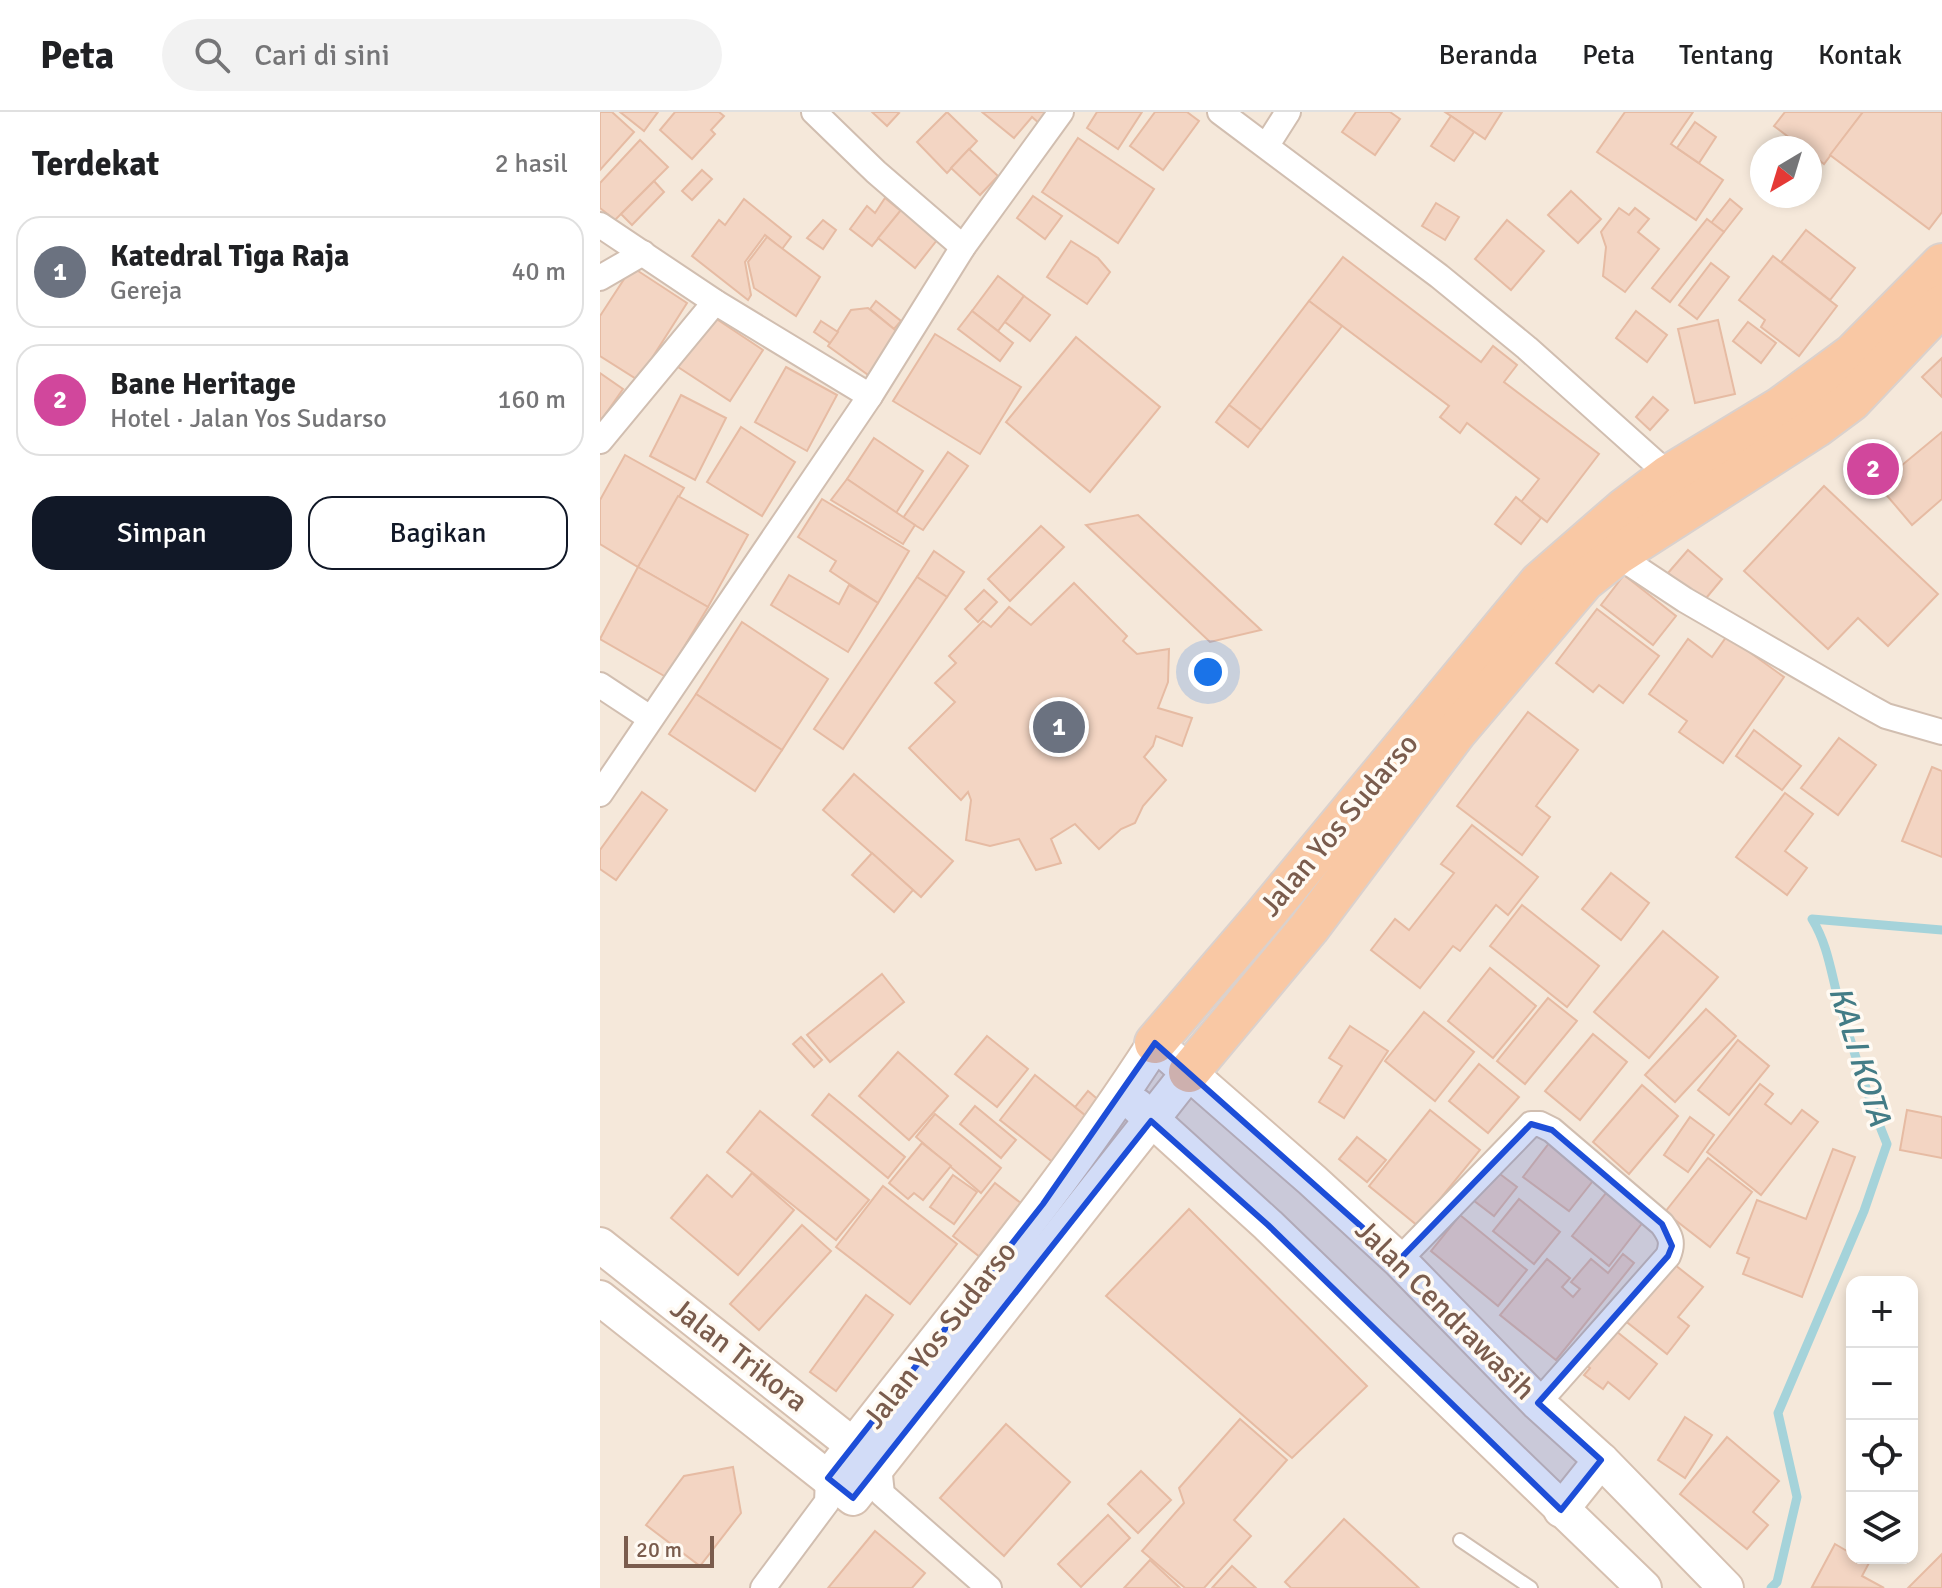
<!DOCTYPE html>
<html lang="id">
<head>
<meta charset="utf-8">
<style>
  :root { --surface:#fff; --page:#f2f2f2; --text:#202124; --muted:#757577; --line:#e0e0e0; --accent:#111827 }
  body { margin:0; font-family:Signika,sans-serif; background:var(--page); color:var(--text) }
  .controls { position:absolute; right:24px; bottom:24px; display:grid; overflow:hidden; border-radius:16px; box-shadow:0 4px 12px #0003 }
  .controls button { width:72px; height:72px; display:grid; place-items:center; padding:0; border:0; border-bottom:2px solid var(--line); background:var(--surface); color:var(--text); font:40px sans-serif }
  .compass { position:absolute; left:1150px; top:24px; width:72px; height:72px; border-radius:50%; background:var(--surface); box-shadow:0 4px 12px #0003; rotate:218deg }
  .scale { position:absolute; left:24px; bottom:20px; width:90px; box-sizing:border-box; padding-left:8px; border:4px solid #7a5c4d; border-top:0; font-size:22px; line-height:28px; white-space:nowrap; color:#7a5c4d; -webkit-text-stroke:6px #fffaf3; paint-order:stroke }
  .you { position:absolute; left:608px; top:560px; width:28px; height:28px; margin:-20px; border:6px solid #fff; border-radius:50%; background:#1a73e8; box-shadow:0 0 0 12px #1a73e833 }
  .badge { display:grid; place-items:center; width:52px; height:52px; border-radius:50%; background:var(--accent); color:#fff; font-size:26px; font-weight:700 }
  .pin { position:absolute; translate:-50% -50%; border:4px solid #fff; box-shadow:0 2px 8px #0006 }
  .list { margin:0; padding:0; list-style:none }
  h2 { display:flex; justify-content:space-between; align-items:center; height:104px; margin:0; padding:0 32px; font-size:34px }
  h2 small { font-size:26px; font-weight:400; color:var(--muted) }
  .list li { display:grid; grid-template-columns:52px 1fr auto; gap:24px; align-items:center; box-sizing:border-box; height:112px; margin:0 16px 16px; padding:0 16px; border:2px solid var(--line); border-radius:24px }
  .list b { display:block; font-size:30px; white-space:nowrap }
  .list p { margin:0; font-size:26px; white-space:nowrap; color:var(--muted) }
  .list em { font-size:26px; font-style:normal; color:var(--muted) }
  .actions { display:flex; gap:16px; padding:24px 32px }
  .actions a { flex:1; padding:18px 0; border:2px solid var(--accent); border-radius:24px; text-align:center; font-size:28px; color:var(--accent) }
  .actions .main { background:var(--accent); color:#fff }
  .icon { flex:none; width:44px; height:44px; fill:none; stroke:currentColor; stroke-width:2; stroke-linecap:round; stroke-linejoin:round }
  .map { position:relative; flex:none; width:1342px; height:1476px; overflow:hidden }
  header { display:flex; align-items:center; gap:48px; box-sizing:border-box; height:112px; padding:0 40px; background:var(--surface); border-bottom:2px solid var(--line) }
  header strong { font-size:38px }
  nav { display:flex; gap:44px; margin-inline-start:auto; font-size:28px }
  .search { width:560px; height:72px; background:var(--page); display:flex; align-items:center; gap:20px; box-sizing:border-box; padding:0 28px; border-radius:44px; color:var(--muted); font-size:30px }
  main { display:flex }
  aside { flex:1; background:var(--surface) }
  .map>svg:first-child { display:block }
  .residential { fill:#f5e8da; fill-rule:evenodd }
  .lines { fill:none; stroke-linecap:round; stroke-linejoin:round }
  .stream { stroke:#a5d3da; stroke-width:9 }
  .building { fill:#f3d5c3; stroke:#e6bba3; stroke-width:2 }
  .service-casing { stroke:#d1beb0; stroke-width:16 }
  .minor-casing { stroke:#d1beb0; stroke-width:28 }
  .secondary-casing { stroke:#d6c0b0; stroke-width:38 }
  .trunk-casing { stroke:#dad1cd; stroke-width:44 }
  .service { stroke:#fff; stroke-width:12 }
  .minor { stroke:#fff; stroke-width:24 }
  .secondary { stroke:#fff; stroke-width:34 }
  .trunk { stroke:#f9c8a4; stroke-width:40 }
  .marked { fill:#1d4ed8; fill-opacity:0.2; stroke:#1d4ed8; stroke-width:6; stroke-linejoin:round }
  .labels { text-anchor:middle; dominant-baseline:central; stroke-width:7; stroke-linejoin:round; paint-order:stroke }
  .street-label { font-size:30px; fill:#7a5c4d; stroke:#fffaf3 }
  .water-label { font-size:32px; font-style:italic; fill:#437c86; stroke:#fffaf3 }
</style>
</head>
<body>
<header>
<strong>Peta</strong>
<div class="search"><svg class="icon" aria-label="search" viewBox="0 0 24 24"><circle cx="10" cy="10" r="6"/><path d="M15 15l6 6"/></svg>Cari di sini</div>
<nav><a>Beranda</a><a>Peta</a><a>Tentang</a><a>Kontak</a></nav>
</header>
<main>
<aside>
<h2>Terdekat<small>2 hasil</small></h2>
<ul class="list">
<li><span class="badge" style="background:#6b7280">1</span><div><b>Katedral Tiga Raja</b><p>Gereja</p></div><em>40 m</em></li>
<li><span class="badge" style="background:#d1479c">2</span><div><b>Bane Heritage</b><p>Hotel · Jalan Yos Sudarso</p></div><em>160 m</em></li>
</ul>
<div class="actions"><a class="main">Simpan</a><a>Bagikan</a></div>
</aside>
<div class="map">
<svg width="1342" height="1476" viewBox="0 0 1342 1476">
  <rect width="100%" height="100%" fill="#fdf6ec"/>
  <!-- residential -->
  <path class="residential" d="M0,0H1342V1476H0ZM1162,36H1210V84H1162ZM1252,1170H1312V1446H1252Z"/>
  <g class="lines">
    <!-- stream -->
    <path class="stream" d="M1171,1476L1177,1470L1197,1385L1178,1301L1264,1099L1287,1032C1268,986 1253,938 1239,890C1231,861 1228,833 1212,807L1342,818"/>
  </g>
  <!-- building -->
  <g class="building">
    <polygon points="0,0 12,0 34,20 0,58"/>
    <polygon points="20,0 58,0 44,19"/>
    <polygon points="75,0 119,0 124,4 111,18 115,22 92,47 60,18"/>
    <polygon points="272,0 297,0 299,1 287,14"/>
    <polygon points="347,0 377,29 347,61 317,30"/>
    <polygon points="382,0 450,0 440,12 432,5 414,26"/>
    <polygon points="497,0 542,0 518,37 487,16"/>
    <polygon points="555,0 587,0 599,9 563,58 530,34"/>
    <polygon points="756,0 790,0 800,7 775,43 742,20"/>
    <polygon points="845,0 902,0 885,27"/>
    <polygon points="1025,0 1093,0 1071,32 1123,68 1096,108 997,40"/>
    <polygon points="1185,0 1263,0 1224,52 1210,41 1210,36 1203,36 1174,14"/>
    <polygon points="1263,0 1342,0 1342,100 1329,117 1230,43"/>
    <polygon points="851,4 874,20 854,49 831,34"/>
    <polygon points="1095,10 1116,25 1099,51 1077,36"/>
    <polygon points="478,26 554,77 518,131 442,80"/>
    <polygon points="40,28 68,55 15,108 0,96 0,71"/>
    <polygon points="369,37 398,64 380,83 351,56"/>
    <polygon points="102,58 112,67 92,88 82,79"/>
    <polygon points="54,69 64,80 32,113 21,102"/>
    <polygon points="971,79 1001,107 978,131 948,103"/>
    <polygon points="433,84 462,104 445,127 417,106"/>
    <polygon points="285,86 301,99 272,134 250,117 267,94 275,101"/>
    <polygon points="144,87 191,125 182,137 165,123 145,150 151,183 148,188 92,144 119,108 125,113"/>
    <polygon points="1130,87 1142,97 1124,120 1111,111"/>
    <polygon points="836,91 859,105 845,128 822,114"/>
    <polygon points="305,93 341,123 315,156 278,126"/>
    <polygon points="1019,96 1029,103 1035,96 1049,107 1038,120 1059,137 1025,180 1003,164 1006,135 1001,120"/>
    <polygon points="1107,107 1124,120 1070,190 1052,176"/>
    <polygon points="223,108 236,118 223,137 207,126"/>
    <polygon points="907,108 944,139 911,178 875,147"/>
    <polygon points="1206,118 1255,156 1230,188 1181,150"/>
    <polygon points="167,125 220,165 196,204 154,176 148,150"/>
    <polygon points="471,129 498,146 510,160 487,192 447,165"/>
    <polygon points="1173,144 1237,194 1199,244 1161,215 1165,208 1139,188"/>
    <polygon points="743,145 881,250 893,234 917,253 904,270 999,342 947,410 921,390 939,367 867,311 860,321 840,305 849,294 709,189"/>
    <polygon points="1111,151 1129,165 1097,207 1079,193"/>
    <polygon points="32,155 87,191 38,268 0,244 0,204"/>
    <polygon points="398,164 424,184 398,219 372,199"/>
    <polygon points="424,184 450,203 430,229 405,210"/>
    <polygon points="276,189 301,209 294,217 270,197"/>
    <polygon points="709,189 742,214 661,318 629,293"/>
    <polygon points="268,196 300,222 271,265 228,234 251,198"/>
    <polygon points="372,199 413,231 400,249 358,217"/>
    <polygon points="1036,199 1067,223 1047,250 1016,226"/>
    <polygon points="112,204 163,238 130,289 78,255"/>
    <polygon points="1118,208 1135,282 1095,291 1078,217"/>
    <polygon points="221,209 238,220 230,231 214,220"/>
    <polygon points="1148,210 1176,231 1161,251 1133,229"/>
    <polygon points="335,222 421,275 380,342 293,289"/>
    <polygon points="476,225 560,295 490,380 406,310"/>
    <polygon points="1342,246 1342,285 1322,265"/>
    <polygon points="186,255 237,283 207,339 155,310"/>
    <polygon points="0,261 23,277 0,310"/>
    <polygon points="81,283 126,306 95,368 50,344"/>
    <polygon points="1053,285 1068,298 1050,318 1036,305"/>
    <polygon points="629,293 661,318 648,335 616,310"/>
    <polygon points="141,315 195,350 162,404 107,370"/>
    <polygon points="1342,320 1342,387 1312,413 1278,373"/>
    <polygon points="274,326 323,359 296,401 247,367"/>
    <polygon points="348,340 368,354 323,418 303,406"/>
    <polygon points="25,343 84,376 38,455 0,432 0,388"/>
    <polygon points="247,367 315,413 303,432 231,388"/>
    <polygon points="1224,374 1338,482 1288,534 1258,506 1228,537 1144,459"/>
    <polygon points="78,384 148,423 108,495 38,455"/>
    <polygon points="916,385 941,406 921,432 895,412"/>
    <polygon points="222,387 309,439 278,491 230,459 236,449 198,425"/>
    <polygon points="538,403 661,518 610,530 486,413"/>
    <polygon points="441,414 464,435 410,489 388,467"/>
    <polygon points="1088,438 1122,467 1102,491 1068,461"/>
    <polygon points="334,439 364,460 347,485 317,465"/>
    <polygon points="38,455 108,495 66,565 0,527"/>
    <polygon points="189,463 239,492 249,473 278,491 248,540 171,493"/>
    <polygon points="1024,463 1076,504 1053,533 1001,493"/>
    <polygon points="317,465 347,485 243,637 214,617"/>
    <polygon points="474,471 527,524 523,529 537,542 569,537 568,570 558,596 592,606 582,634 556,624 553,634 544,645 566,668 543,694 535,711 521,717 499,737 475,712 451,727 461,751 436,758 419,727 390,734 366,728 371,688 368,680 361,688 309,636 355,590 335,571 356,551 349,544 383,509 391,515 409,495 431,513"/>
    <polygon points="384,478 397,490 378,510 365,497"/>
    <polygon points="997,497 1059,544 1023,591 999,573 993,580 956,551"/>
    <polygon points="142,510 228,567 182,638 96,582"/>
    <polygon points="1127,524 1184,565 1123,651 1079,620 1087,609 1049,582 1088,527 1112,545"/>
    <polygon points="96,582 182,638 155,679 69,622"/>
    <polygon points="928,600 978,638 936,694 950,705 922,743 857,694"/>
    <polygon points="1154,618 1201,654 1182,678 1136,644"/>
    <polygon points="1239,626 1276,653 1238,703 1201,676"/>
    <polygon points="1332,655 1342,659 1342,745 1302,729"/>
    <polygon points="254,662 353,749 321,785 223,698"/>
    <polygon points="42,680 67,698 16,768 0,757 0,738"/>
    <polygon points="1185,681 1213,702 1185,739 1207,756 1187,783 1136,745"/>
    <polygon points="872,713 938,765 908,803 896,793 860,839 853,834 820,876 771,838 795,807 809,818 854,761 841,752"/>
    <polygon points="272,741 313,778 294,800 252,763"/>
    <polygon points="1011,761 1049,791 1021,828 982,797"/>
    <polygon points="922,793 999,854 967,895 890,834"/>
    <polygon points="1063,819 1118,865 1049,946 994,900"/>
    <polygon points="890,856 936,894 893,946 848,909"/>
    <polygon points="282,862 304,890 230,950 207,923"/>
    <polygon points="948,886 977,909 925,972 897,949"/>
    <polygon points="1106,897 1136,924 1075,990 1045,963"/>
    <polygon points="824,900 874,940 835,989 785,949"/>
    <polygon points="750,914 788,939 744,1006 719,990 742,954 729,946"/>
    <polygon points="993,922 1027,950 980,1008 945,979"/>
    <polygon points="387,924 428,957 397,995 355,962"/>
    <polygon points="201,925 222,948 214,955 193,932"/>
    <polygon points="1138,928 1169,954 1129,1003 1098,978"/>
    <polygon points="298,940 348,984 309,1028 259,984"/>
    <polygon points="879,952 919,985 888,1021 849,989"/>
    <polygon points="435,963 490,1007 455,1052 400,1008"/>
    <polygon points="1160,972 1173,982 1165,992 1191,1012 1202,998 1218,1010 1161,1083 1107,1040"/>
    <polygon points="1042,973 1078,1004 1029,1062 993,1030"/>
    <polygon points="488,979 502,991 490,1007 475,995"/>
    <polygon points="229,982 305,1045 288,1066 212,1003"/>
    <polygon points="375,994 416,1028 401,1046 360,1012"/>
    <polygon points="830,998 880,1038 818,1114 769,1074"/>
    <polygon points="1307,998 1342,1005 1342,1046 1300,1038"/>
    <polygon points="160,999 269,1088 236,1128 127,1040"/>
    <polygon points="335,1002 401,1056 381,1081 316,1025"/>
    <polygon points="1090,1005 1114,1023 1088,1060 1064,1043"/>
    <polygon points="757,1025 786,1048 767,1070 739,1047"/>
    <polygon points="950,1030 996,1065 969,1099 923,1065"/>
    <polygon points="322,1031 351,1054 323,1088 314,1081 308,1087 289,1071"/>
    <polygon points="1233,1037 1255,1045 1202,1185 1143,1162 1149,1146 1137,1141 1157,1088 1206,1107"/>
    <polygon points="1108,1046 1152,1080 1110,1135 1065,1100"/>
    <polygon points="896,1059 917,1075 894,1104 873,1088"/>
    <polygon points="152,1061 194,1098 138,1163 71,1106 107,1063 132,1085"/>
    <polygon points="353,1063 377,1080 354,1112 330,1095"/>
    <polygon points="395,1071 422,1092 380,1145 353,1124"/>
    <polygon points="283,1074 357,1132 310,1192 236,1135"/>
    <polygon points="1010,1076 1047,1105 1009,1154 972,1124"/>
    <polygon points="919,1087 960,1120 934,1152 893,1119"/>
    <polygon points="589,1097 767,1274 692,1346 506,1184"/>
    <polygon points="860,1103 927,1158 898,1194 831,1139"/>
    <polygon points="202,1113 231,1139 159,1218 130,1192"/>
    <polygon points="1023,1142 1034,1151 956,1248 900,1203 947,1147 970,1166 962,1175 973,1185 980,1177 971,1170 991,1147 1008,1161"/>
    <polygon points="1070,1149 1103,1175 1078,1205 1089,1214 1067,1242 1023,1207"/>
    <polygon points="266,1183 293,1203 236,1279 210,1260"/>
    <polygon points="1011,1215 1057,1252 1029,1287 1008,1270 1003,1277 984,1263 990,1256 983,1250"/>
    <polygon points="1085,1305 1112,1323 1085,1366 1058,1348"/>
    <polygon points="640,1307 687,1348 634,1408 651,1424 604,1476 585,1476 542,1439 584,1391 579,1376"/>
    <polygon points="406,1312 470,1370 404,1444 340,1386"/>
    <polygon points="1127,1325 1179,1369 1153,1400 1168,1413 1147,1437 1080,1382"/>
    <polygon points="133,1355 141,1401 100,1454 46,1413 84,1364"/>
    <polygon points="541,1359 571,1388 538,1421 508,1392"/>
    <polygon points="508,1403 530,1426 481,1475 458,1452"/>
    <polygon points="744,1407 819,1476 691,1476 685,1470"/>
    <polygon points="275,1419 325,1461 312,1476 228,1476"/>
    <polygon points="1235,1432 1252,1442 1252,1446 1260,1446 1269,1451 1262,1464 1284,1476 1212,1475"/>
    <polygon points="1342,1442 1342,1476 1308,1476"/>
    <polygon points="550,1448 580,1476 524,1476"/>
    <polygon points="632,1454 656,1476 612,1476"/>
  </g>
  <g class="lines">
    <defs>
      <polyline id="service" points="860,1428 931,1476"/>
      <g id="minor">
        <polyline points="214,0 276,60 363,135"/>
        <polyline points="620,0 839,164 927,236 1079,372"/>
        <polyline points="667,33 688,0"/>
        <polyline points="0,113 115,190 270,284"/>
        <polyline points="0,166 43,141"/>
        <polyline points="0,329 115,190"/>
        <polyline points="1017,443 1085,488 1266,593 1286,604 1342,620"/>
        <polyline points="0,573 50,606"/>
        <polyline points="0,682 270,284 363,135 461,0"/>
        <path d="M799,1148L931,1012H940L952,1018L1062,1112C1070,1123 1074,1130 1068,1144L938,1291"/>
        <polyline points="279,1354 282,1382 389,1476"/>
        <polyline points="163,1476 227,1390 228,1366"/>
      </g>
      <g id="secondary">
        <polyline points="537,994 668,1113 1044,1476"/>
        <polyline points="0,1133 269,1346"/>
        <polyline points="0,1186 253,1386 589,960"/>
        <path d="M228,1366C338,1222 457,1084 555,931L712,1068L799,1148L938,1291L1001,1348L1126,1476"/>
        <polyline points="961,1398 1001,1348"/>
      </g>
      <g id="trunk">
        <polyline points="555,931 663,805 940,470 1024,397 1069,363 1181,295 1253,242 1342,152"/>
        <polyline points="589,960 709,816 856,620 984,469 1017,443 1216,315 1251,289 1342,193"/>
      </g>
    </defs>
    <!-- service casing -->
    <use href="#service" class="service-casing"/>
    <!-- minor casing -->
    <use href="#minor" class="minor-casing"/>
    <!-- secondary casing -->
    <use href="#secondary" class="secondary-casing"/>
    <!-- trunk casing -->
    <use href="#trunk" class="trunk-casing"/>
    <!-- service -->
    <use href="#service" class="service"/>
    <!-- minor -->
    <use href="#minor" class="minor"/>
    <!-- secondary -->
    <use href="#secondary" class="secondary"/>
    <!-- trunk -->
    <use href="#trunk" class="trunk"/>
  </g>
  <!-- marked area -->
  <path class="marked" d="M555,931L799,1148L931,1012L952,1018L1062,1112L1072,1134L1068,1144L938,1291L1001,1348L961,1398L668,1113L551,1009L253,1386L228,1366L443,1092Z"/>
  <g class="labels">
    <!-- street labels -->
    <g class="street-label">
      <text transform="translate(739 713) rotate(-50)">Jalan Yos Sudarso</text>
      <text transform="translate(845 1198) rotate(45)">Jalan Cendrawasih</text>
      <text transform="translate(340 1223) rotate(-52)">Jalan Yos Sudarso</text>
      <text transform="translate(139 1243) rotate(38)">Jalan Trikora</text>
    </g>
    <!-- water labels -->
    <g class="water-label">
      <text transform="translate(1260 944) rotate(73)">KALI KOTA</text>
    </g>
  </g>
</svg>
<div class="controls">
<button>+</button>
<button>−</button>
<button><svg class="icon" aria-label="locate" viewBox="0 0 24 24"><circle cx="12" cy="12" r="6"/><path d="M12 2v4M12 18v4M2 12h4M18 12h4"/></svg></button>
<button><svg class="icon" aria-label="layers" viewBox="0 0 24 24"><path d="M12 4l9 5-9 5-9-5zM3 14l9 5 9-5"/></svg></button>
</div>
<svg class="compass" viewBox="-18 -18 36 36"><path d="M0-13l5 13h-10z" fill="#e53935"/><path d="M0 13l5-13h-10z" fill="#757577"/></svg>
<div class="scale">20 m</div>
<div class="you"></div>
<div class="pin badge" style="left:459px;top:615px;background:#6b7280">1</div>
<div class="pin badge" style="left:1273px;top:357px;background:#d1479c">2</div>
</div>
</main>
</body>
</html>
